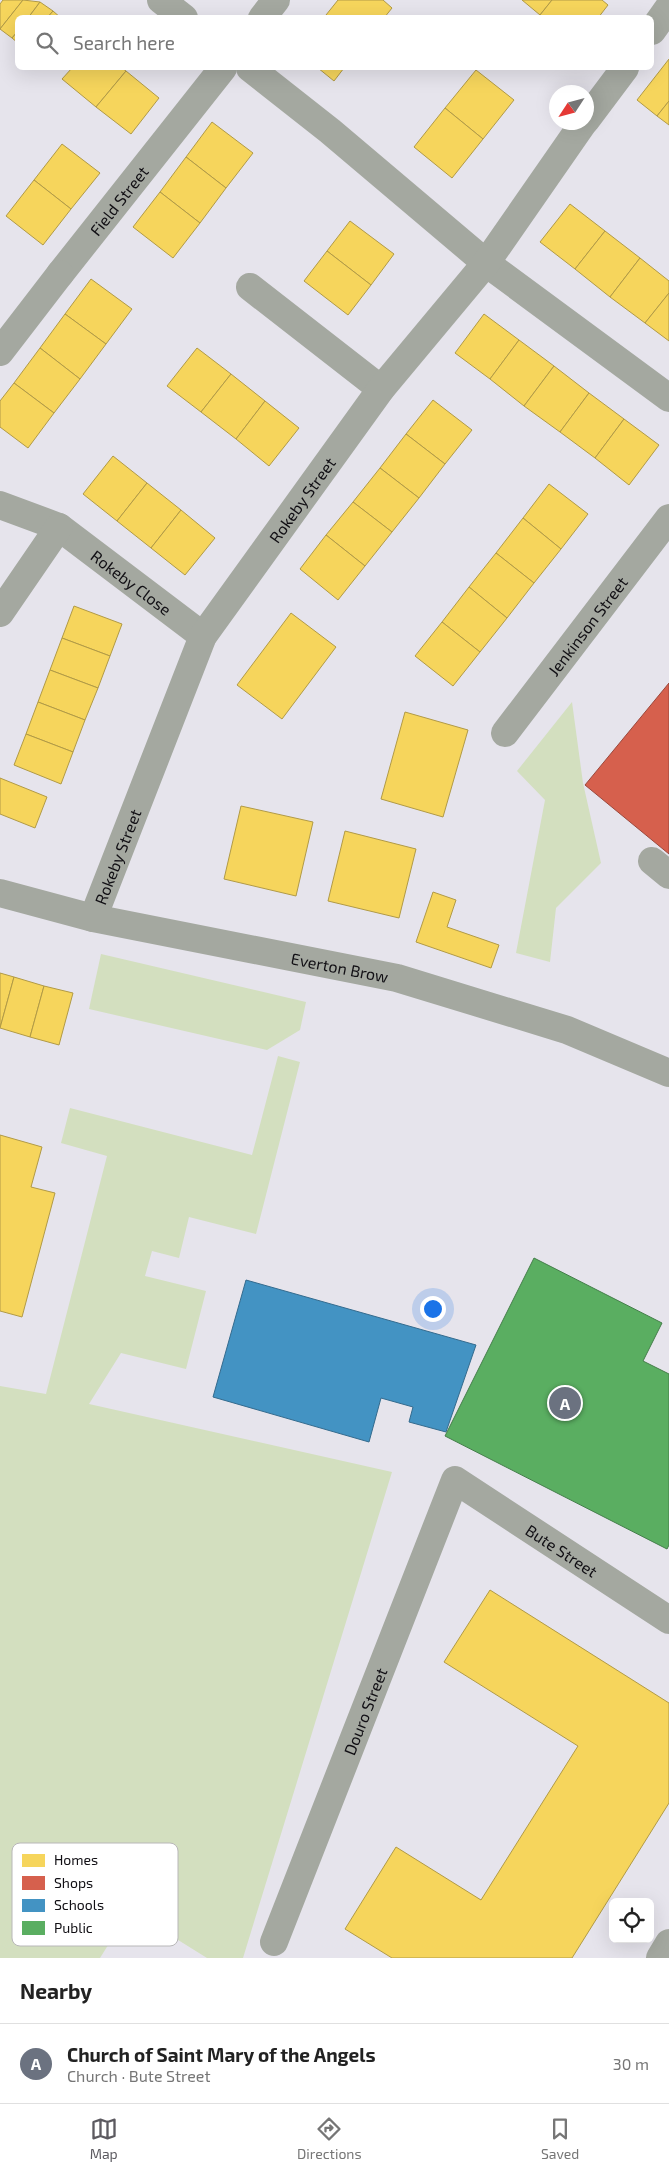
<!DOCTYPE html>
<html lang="en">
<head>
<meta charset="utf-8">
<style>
  :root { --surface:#fff; --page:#f6f6f6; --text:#222; --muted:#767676; --line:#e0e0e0; --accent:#5c5a60 }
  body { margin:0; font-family:"Exo 2",sans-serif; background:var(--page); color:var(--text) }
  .controls { position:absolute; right:15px; bottom:15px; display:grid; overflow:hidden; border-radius:8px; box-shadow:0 5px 20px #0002 }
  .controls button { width:45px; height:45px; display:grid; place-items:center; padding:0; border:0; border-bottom:1px solid var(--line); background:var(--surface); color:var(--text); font:25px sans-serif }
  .compass { position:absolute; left:549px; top:85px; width:45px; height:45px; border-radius:50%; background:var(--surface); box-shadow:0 5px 20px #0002; rotate:234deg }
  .you { position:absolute; left:432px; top:1308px; width:18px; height:18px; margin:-12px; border:4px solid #fff; border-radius:50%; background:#1a73e8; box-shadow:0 0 0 8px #1a73e833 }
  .badge { display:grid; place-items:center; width:32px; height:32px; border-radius:50%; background:var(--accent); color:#fff; font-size:16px; font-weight:700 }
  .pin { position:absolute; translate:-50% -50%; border:2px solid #fff; box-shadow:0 1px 5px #0006 }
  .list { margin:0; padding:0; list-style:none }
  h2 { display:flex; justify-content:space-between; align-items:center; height:65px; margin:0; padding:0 20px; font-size:21px }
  h2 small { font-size:16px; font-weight:400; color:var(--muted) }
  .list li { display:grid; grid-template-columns:32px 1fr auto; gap:15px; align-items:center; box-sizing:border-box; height:80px; padding:0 20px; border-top:1px solid var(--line) }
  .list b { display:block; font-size:19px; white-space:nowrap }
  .list p { margin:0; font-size:16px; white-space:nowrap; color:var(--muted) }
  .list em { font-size:16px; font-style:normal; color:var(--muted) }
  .icon { flex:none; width:28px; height:28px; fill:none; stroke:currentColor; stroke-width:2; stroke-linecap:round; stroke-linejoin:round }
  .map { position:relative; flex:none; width:669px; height:1958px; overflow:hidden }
  .search { position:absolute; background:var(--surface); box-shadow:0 5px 20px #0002; left:15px; right:15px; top:15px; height:55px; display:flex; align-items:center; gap:12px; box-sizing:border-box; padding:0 18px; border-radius:8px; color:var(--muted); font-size:19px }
  .sheet { height:145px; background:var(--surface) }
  nav { display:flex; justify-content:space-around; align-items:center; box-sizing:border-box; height:70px; border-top:1px solid var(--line); background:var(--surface); font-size:14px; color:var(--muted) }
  nav a { display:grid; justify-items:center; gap:2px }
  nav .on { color:var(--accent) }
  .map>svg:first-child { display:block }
  .green { fill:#d3dfbf }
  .homes { fill:#f6d55c; stroke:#b19a46 }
  .shops { fill:#d6604d; stroke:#9b483c }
  .schools { fill:#4393c3; stroke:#346b8e }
  .public { fill:#5aae61; stroke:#447e4a }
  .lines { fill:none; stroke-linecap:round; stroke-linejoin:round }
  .pedestrian { stroke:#a4a8a0; stroke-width:28 }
  .minor { stroke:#a4a8a0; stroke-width:28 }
  .tertiary { stroke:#a4a8a0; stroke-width:28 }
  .labels { text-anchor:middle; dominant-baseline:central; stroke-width:5; stroke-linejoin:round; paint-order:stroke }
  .street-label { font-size:16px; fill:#110f14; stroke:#fff }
  .key { fill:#fff; stroke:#b8b7b8; stroke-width:1 }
  .key-label { font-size:14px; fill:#110f14 }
</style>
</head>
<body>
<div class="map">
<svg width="669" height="1958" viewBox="0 0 669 1958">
  <rect width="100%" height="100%" fill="#e6e4ec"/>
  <!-- green -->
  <g class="green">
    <polygon points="572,702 583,783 601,863 556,908 550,962 516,953 545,800 517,771"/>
    <polygon points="101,954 306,1002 300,1030 267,1050 89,1009"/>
    <polygon points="278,1056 300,1062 256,1234 189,1217 179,1258 152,1251 145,1276 206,1291 186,1369 121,1353 89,1404 392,1472 243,1958 207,1958 130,1910 100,1958 0,1958 0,1386 46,1394 107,1156 61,1143 70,1108 252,1155"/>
  </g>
  <!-- homes -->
  <g class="homes">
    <polygon points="3,0 23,0 0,29 0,4"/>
    <polygon points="23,0 40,2 28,18 18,18 18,31 12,38 0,29"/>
    <polygon points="338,0 383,0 392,8 384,18 330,18 326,15"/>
    <polygon points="522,0 552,0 540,15"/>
    <polygon points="552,0 602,0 608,5 598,18 543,18 540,15"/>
    <polygon points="40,2 53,11 47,18 28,18"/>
    <polygon points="53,11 61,18 47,18"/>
    <polygon points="18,31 18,43 12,38"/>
    <polygon points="669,59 669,101 657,116 637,100"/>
    <polygon points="72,68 122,68 126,71 96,107 62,79"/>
    <polygon points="318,68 344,68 334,81"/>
    <polygon points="476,70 514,100 483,139 445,108"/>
    <polygon points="126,71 159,98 131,134 96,107"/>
    <polygon points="669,101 669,125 657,116"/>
    <polygon points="445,108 483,139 452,178 414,147"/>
    <polygon points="212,122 253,153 226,188 186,157"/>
    <polygon points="62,144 100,173 71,209 34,180"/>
    <polygon points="186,157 226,188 200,223 160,192"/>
    <polygon points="34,180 71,209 43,245 6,216"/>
    <polygon points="160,192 200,223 173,258 133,227"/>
    <polygon points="570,204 605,231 575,269 540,242"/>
    <polygon points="350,221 394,254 371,285 327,251"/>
    <polygon points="605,231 640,258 610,297 575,269"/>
    <polygon points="327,251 371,285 348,315 304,281"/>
    <polygon points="640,258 669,281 669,293 645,323 610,297"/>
    <polygon points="91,279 132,309 106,344 65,314"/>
    <polygon points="669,293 669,341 645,323"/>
    <polygon points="65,314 106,344 80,379 40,348"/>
    <polygon points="484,314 519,340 490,379 455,353"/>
    <polygon points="519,340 554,366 524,406 490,379"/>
    <polygon points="40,348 80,379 54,413 14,383"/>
    <polygon points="197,348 231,374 201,412 167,386"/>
    <polygon points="554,366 589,393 560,432 524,406"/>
    <polygon points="231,374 265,401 236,439 201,412"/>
    <polygon points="14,383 54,413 28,448 0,427 0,401"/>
    <polygon points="589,393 624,419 595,458 560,432"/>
    <polygon points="433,400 472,430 445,464 406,434"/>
    <polygon points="265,401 299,428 269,466 236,439"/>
    <polygon points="624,419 659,445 629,485 595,458"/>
    <polygon points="406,434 445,464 419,498 380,468"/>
    <polygon points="113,456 147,483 117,521 83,494"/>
    <polygon points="380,468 419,498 392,532 353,502"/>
    <polygon points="147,483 181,510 151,548 117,521"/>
    <polygon points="549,484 588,514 561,549 523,518"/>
    <polygon points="353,502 392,532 365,566 326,535"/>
    <polygon points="181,510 215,538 185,575 151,548"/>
    <polygon points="523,518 561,549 534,583 496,553"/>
    <polygon points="326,535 365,566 338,600 300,569"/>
    <polygon points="496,553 534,583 507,618 469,587"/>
    <polygon points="469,587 507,618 480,652 442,622"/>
    <polygon points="74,606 122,624 110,656 62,638"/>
    <polygon points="291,613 336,647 282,719 237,685"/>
    <polygon points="442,622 480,652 453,686 415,656"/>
    <polygon points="62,638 110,656 98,688 50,670"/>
    <polygon points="50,670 98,688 85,720 38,702"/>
    <polygon points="38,702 85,720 73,752 26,734"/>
    <polygon points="405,712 468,730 443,817 381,799"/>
    <polygon points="26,734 73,752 61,784 14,765"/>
    <polygon points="0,778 47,797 35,828 0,814"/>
    <polygon points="241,806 313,822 296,896 224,879"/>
    <polygon points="345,831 416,849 399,918 328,901"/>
    <polygon points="433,892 456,900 447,927 499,945 491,968 416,942"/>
    <polygon points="0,973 14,977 0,1028"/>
    <polygon points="14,977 44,986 30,1037 0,1028"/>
    <polygon points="44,986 73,993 59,1045 30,1037"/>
    <polygon points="0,1135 42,1147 31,1187 55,1193 22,1317 0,1311"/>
    <polygon points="490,1590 669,1703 669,1803 572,1958 392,1958 345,1929 396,1847 481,1900 578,1746 444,1662"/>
  </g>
  <!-- shops -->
  <polygon class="shops" points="669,683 669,854 585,785"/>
  <!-- schools -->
  <polygon class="schools" points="246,1280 476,1345 446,1432 409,1422 413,1407 381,1398 369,1442 213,1397"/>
  <!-- public -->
  <polygon class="public" points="534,1258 662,1323 643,1361 669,1374 669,1545 667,1549 445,1436"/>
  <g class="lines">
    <!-- pedestrian -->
    <g class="pedestrian">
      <polyline points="486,263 669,398"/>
      <path id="s1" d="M60,274L223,68"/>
    </g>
    <!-- minor -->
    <g class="minor">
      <polyline points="161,0 184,18"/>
      <polyline points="262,18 276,0"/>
      <polyline points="652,31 669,7"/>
      <polyline points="250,68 330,131 486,263"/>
      <polyline points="586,120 625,68"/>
      <polyline points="250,287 381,389"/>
      <polyline points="0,352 60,274"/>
      <path id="s2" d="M0,505L59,527L203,636"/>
      <polyline points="0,613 59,527"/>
      <path id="s3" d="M505,733L669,518"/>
      <polyline points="652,861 669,875"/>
      <path id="s4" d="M93,918L203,636L381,389L486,263L584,122"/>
      <path id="s5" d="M274,1942L455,1480L669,1620"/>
    </g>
    <!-- tertiary -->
    <g class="tertiary">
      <path id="s6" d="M0,893L93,918L397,978L567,1030L669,1073"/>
      <polyline points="660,1958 669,1943"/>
    </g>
  </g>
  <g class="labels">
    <!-- street labels -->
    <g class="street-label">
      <text stroke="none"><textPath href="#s1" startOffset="94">Field Street</textPath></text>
      <text stroke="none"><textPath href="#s4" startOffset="471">Rokeby Street</textPath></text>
      <text stroke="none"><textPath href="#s2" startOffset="154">Rokeby Close</textPath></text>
      <text stroke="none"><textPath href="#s3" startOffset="135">Jenkinson Street</textPath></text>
      <text stroke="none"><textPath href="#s4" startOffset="66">Rokeby Street</textPath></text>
      <text stroke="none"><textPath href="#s6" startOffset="348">Everton Brow</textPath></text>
      <text stroke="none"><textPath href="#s5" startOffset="624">Bute Street</textPath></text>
      <text stroke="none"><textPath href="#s5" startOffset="248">Douro Street</textPath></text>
    </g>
  </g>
  <!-- legend -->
  <rect x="12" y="1843" width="166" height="103" rx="8" class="key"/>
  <rect x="22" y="1854" width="23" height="13" fill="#f6d55c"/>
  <rect x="22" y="1876" width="23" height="14" fill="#d6604d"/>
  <rect x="22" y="1899" width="23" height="13" fill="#4393c3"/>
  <rect x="22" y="1921" width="23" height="14" fill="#5aae61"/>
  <g class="key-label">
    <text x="54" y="1865">Homes</text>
    <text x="54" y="1888">Shops</text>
    <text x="54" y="1910">Schools</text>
    <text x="54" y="1933">Public</text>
  </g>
</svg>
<div class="controls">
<button><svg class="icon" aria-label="locate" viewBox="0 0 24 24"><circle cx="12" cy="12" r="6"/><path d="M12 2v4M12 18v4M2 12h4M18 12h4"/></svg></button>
</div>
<svg class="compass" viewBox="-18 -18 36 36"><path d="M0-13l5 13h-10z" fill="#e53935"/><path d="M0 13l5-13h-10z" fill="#767676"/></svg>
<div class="you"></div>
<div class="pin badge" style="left:565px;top:1403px;background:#6b7280">A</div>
<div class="search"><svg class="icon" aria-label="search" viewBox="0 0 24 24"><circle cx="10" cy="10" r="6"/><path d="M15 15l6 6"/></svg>Search here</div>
</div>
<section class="sheet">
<h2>Nearby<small></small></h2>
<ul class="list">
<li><span class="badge" style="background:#6b7280">A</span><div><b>Church of Saint Mary of the Angels</b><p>Church · Bute Street</p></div><em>30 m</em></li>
</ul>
</section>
<nav>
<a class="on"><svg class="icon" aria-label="map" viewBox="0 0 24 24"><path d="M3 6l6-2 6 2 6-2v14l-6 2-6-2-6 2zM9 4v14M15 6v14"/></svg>Map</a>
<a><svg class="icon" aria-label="directions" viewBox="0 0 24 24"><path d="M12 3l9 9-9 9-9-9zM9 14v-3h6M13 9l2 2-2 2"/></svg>Directions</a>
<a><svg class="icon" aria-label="saved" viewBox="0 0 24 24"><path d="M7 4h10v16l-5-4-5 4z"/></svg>Saved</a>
</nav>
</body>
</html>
